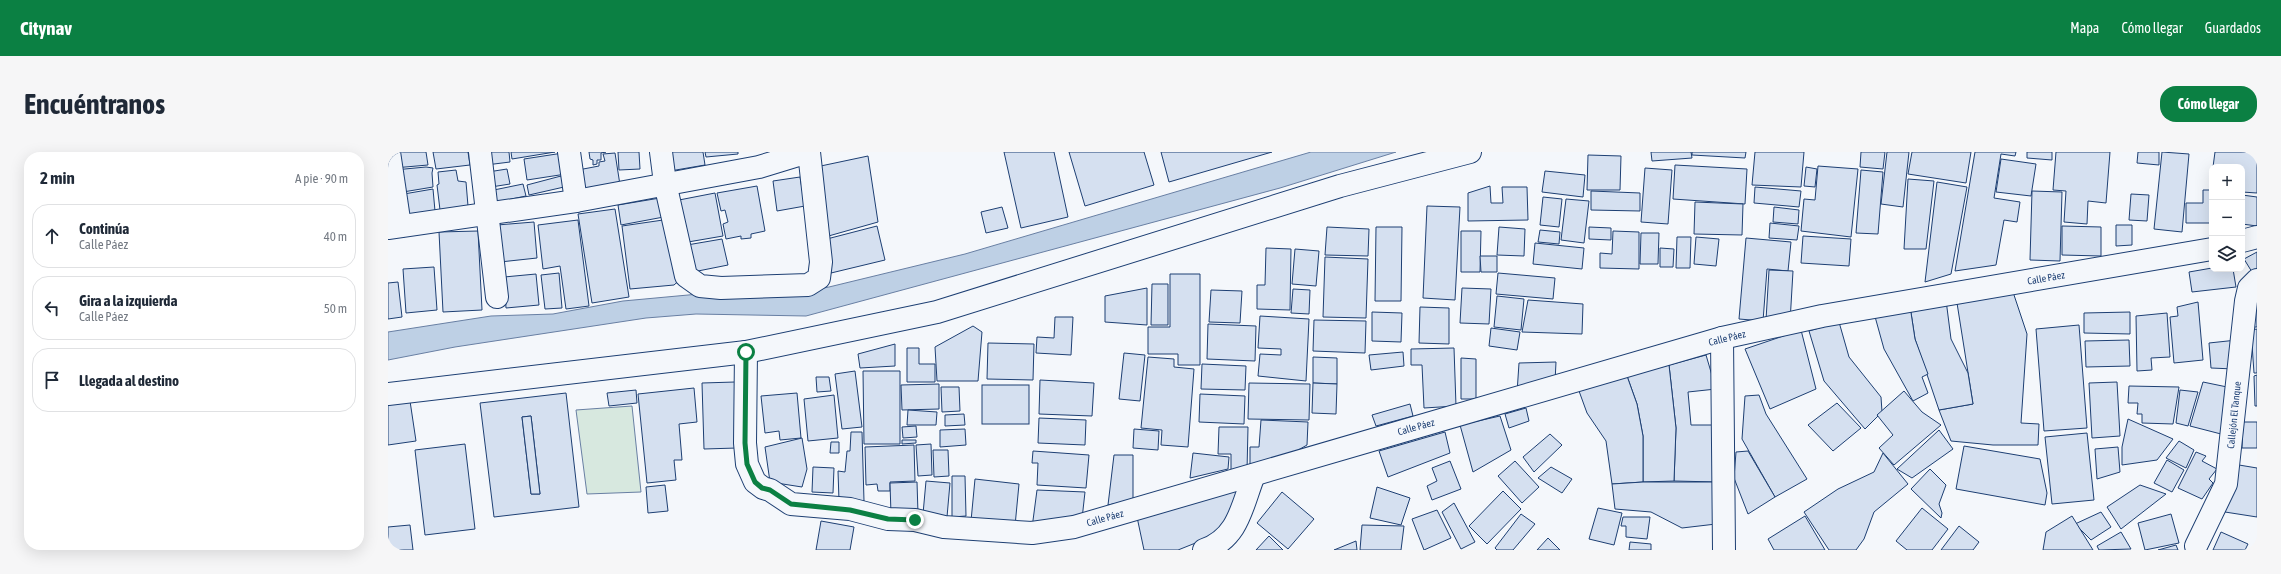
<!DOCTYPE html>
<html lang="es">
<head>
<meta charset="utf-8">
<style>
  :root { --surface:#fff; --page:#f6f6f7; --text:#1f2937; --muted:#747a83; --line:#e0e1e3; --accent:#0b8043 }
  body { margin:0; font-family:"Asap Condensed",sans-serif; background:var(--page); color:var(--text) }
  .controls { position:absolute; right:12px; top:12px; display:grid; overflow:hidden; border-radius:8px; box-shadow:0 4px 16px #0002 }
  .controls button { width:36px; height:36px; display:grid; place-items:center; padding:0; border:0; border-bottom:1px solid var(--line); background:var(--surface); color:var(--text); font:20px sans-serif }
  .stop { position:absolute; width:12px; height:12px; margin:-9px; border:3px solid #0b8043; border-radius:50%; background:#fff }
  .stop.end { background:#0b8043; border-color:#fff; box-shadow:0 1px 4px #0008 }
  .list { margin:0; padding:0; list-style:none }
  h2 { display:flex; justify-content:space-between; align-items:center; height:52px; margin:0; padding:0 16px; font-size:17px }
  h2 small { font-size:13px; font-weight:400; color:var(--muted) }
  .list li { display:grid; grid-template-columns:26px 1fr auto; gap:12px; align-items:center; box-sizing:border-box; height:64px; margin:0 8px 8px; padding:0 8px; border:1px solid var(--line); border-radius:16px }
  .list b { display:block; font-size:15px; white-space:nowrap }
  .list p { margin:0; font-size:13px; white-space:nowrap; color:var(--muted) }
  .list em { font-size:13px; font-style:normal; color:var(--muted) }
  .icon { flex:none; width:22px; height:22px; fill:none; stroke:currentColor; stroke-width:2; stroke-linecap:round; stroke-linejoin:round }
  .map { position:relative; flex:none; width:1869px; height:398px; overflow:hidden; border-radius:16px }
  header { display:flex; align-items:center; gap:24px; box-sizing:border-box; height:56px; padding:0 20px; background:var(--accent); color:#fff }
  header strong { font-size:19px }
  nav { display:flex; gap:22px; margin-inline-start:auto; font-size:14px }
  .intro { display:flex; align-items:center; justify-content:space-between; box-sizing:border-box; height:96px; padding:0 24px }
  h1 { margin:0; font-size:28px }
  .button { padding:10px 18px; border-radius:16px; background:var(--accent); color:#fff; font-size:14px; font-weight:700 }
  main { display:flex; gap:24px; padding:0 24px }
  aside { flex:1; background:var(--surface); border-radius:16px; box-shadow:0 4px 16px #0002 }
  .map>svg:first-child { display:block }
  .green { fill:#d7e8df; stroke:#687fa3 }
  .water { fill:#bed0e5; stroke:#687fa3 }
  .building { fill:#d5e0f0; stroke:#1d3f73; fill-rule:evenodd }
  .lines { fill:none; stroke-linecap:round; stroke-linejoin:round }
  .minor-casing { stroke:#1d3f73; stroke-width:24 }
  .minor { stroke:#f4f7fb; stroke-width:22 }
  .route { stroke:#0b8043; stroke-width:5 }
  .labels { text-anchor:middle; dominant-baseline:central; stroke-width:3; stroke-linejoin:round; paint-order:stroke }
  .street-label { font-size:10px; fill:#1d3f73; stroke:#f4f7fb }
</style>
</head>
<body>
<header>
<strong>Citynav</strong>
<nav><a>Mapa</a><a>Cómo llegar</a><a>Guardados</a></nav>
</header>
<div class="intro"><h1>Encuéntranos</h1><a class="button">Cómo llegar</a></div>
<main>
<aside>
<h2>2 min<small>A pie · 90 m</small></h2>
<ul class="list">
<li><svg class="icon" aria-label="ahead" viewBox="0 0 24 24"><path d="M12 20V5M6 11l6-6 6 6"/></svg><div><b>Continúa</b><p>Calle Páez</p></div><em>40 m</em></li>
<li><svg class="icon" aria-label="left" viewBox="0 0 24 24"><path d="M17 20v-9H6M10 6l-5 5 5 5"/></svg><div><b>Gira a la izquierda</b><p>Calle Páez</p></div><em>50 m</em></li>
<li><svg class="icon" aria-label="arrive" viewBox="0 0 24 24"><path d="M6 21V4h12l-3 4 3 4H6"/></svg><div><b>Llegada al destino</b></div></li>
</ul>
</aside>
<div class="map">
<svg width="1869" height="398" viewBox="0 0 1869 398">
  <rect width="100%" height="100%" fill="#f4f7fb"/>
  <!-- green -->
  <polygon class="green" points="244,254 253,340 199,342 188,258"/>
  <!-- water -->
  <polygon class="water" points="923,0 1008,0 892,36 418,164 308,162 258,166 67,195 0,208 0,180 103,164 165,162 235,149 311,142 414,140 441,135 577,102"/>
  <!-- building -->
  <g class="building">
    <polygon points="4,0 38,0 40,13 6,16"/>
    <polygon points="45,0 80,0 82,13 48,17"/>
    <polygon points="97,0 121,0 122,10 98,13"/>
    <polygon points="123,0 167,0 124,7"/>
    <polygon points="201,0 218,0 213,1 213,8 209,8 209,12 205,13 205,8 202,7"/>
    <polygon points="230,0 251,0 252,17 231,18"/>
    <polygon points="279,0 315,0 317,13 282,19"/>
    <polygon points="317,0 350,0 350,2 318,5"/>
    <polygon points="616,0 666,0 680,65 633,76"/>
    <polygon points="681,0 756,0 766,33 697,54"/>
    <polygon points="773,0 884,0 781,30"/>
    <polygon points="1263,0 1303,0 1304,6 1264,9"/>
    <polygon points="1304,0 1358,0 1357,6 1304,3"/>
    <polygon points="1367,0 1416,0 1413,35 1364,33"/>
    <polygon points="1473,0 1497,0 1495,17 1472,15"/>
    <polygon points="1499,0 1521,0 1515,55 1493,52"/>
    <polygon points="1524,0 1583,0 1578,31 1520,22"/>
    <polygon points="1587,0 1628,0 1627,4 1613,2 1606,46 1632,50 1629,70 1616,68 1608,113 1567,119"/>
    <polygon points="1639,0 1664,0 1664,8 1639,6"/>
    <polygon points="1668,0 1722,0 1718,51 1700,49 1699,72 1676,70 1678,39 1665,38"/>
    <polygon points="1750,0 1771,0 1771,13 1749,11"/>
    <polygon points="1774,0 1801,2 1794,80 1766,77"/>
    <polygon points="1827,0 1869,0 1869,41 1854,40 1854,15 1825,15"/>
    <polygon points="175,1 178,22 139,28 136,7"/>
    <polygon points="227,1 232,33 194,39 190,18 211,14 211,10 217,9 215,2"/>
    <polygon points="1200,3 1233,4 1232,38 1199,38"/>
    <polygon points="480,4 490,70 437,85 428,15"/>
    <polygon points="1613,7 1648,12 1643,44 1608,40"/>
    <polygon points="1287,13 1359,17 1357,52 1285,47"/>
    <polygon points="1430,14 1470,17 1463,85 1413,79 1416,47 1427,48"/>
    <polygon points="38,15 45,16 44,21 45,35 9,41 6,18"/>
    <polygon points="1418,15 1429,17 1427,35 1416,34"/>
    <polygon points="1257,16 1284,18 1280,72 1253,70"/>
    <polygon points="119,17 122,32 103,35 100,20"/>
    <polygon points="68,18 70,29 78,30 80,54 52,58 49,33 51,32 50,20"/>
    <polygon points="1473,18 1495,20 1490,82 1468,81"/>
    <polygon points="1157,19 1197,23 1195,45 1154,40"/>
    <polygon points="173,24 176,35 141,43 139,33"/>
    <polygon points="412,25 417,54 389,59 385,29"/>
    <polygon points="1520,27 1546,29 1538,97 1516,97"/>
    <polygon points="1549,30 1579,35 1563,122 1537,130"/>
    <polygon points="135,32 138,44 104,51 101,39"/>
    <polygon points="369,34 377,79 363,82 363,86 353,87 353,84 338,87 335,72 340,70 337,58 333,59 329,41"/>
    <polygon points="1102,34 1103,51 1115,51 1114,35 1139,35 1140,68 1080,69 1080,41"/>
    <polygon points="1367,35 1413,39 1411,55 1366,51"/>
    <polygon points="45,37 47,59 13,65 10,43"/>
    <polygon points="1815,38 1824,38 1824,71 1798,71 1798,51 1815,51"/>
    <polygon points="1203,39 1252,41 1252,59 1203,58"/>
    <polygon points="1644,39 1674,40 1672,109 1642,108"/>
    <polygon points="327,41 335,84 300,90 291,48"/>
    <polygon points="1743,42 1761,43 1759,69 1741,68"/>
    <polygon points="1854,43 1869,45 1869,74 1854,72"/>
    <polygon points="278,45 281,64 233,73 230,53"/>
    <polygon points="1155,45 1174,47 1171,75 1152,73"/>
    <polygon points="1178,47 1201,49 1196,91 1173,88"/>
    <polygon points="1307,50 1355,52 1354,83 1306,82"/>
    <polygon points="1039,54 1072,55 1067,148 1035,146"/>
    <polygon points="614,55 620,76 598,81 593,60"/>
    <polygon points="1386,55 1411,58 1410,72 1385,70"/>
    <polygon points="227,57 241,145 204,151 190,62"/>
    <polygon points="282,67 296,124 286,133 242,137 234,74"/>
    <polygon points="190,68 201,154 178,157 172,114 155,117 150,73"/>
    <polygon points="146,70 149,106 112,110 109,73"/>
    <polygon points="1382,71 1411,74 1409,88 1381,86"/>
    <polygon points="1728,73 1744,73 1744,93 1728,94"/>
    <polygon points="489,74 497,108 443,121 435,88"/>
    <polygon points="1674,74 1713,75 1713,104 1674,103"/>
    <polygon points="939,75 981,77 980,104 937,103"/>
    <polygon points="988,75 1014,75 1013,149 987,149"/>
    <polygon points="1111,75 1137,77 1136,104 1109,103"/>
    <polygon points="1201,75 1223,76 1223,88 1201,87"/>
    <polygon points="1152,78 1172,80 1171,92 1150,90"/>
    <polygon points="90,79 94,158 55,160 51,80"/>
    <polygon points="1073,79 1093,79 1092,120 1073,120"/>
    <polygon points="1225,79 1251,80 1251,117 1212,116 1212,101 1224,102"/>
    <polygon points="1253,81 1271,81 1270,112 1252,112"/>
    <polygon points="1415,84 1463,87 1461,114 1413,111"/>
    <polygon points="1289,85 1303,85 1302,116 1288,116"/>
    <polygon points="1308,85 1331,87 1328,114 1306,112"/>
    <polygon points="1358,86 1403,90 1400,119 1379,117 1375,169 1351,167"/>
    <polygon points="334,87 340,113 305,120 299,93"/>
    <polygon points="1147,91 1196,96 1194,117 1145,112"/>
    <polygon points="878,96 903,97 902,158 869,157 869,133 877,133"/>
    <polygon points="1272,96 1286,97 1285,115 1272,115"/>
    <polygon points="907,97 931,99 928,134 904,132"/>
    <polygon points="1869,100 1869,117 1864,120 1856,107"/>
    <polygon points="1092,104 1109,104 1109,120 1093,120"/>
    <polygon points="937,105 980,107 978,166 935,165"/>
    <polygon points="46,115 49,158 18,161 15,117"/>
    <polygon points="1824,116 1845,117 1848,135 1804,140 1801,120"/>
    <polygon points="1381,118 1405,119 1402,170 1378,168"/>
    <polygon points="171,121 174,156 157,157 153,123"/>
    <polygon points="1110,121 1167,126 1165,147 1108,142"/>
    <polygon points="148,122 151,153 118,156 116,125"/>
    <polygon points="782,122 812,122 812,213 790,213 790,202 760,202 760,175 782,175"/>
    <polygon points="10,130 14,165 0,167 0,131"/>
    <polygon points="764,132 780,132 780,173 763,173"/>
    <polygon points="759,136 759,173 717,170 717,144"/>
    <polygon points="1074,136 1103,137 1101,172 1072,171"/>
    <polygon points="905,137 922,138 921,162 903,161"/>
    <polygon points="1624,137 1639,182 1633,271 1651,272 1650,293 1605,293 1563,289 1551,258 1585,252 1569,151"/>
    <polygon points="823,138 854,139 852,171 821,170"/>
    <polygon points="1109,144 1136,147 1133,178 1106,175"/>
    <polygon points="1869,145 1869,175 1863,175"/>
    <polygon points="1140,148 1195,152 1194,182 1134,180"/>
    <polygon points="1558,148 1563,187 1580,221 1585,252 1551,258 1527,187 1522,154"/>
    <polygon points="1810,150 1815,208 1786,211 1782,165 1790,164 1789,155"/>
    <polygon points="1522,154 1527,187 1540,222 1534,225 1540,241 1525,249 1496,197 1486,161"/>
    <polygon points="1032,155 1061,156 1061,192 1031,191"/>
    <polygon points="984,160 1014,161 1013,190 984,189"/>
    <polygon points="1742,160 1742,182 1696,181 1696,161"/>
    <polygon points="1779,161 1782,205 1763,206 1764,218 1749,219 1748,164"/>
    <polygon points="872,164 921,167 918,229 870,224 872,202 893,203 893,197 870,196"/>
    <polygon points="667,165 685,165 683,203 648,201 649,185 666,186"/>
    <polygon points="926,168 978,169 977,201 925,199"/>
    <polygon points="1451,170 1461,205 1493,245 1494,260 1477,277 1436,229 1421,179"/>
    <polygon points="820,172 868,174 867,209 819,207"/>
    <polygon points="1691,173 1699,276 1656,279 1648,177"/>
    <polygon points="585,174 594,180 590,229 549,229 547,195"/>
    <polygon points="1103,176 1132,180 1129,198 1101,194"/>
    <polygon points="1869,177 1869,221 1866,221 1863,178"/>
    <polygon points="1413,178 1428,237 1382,257 1357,197"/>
    <polygon points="1741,188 1742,214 1698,215 1697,189"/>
    <polygon points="1849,188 1846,217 1823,216 1821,191"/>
    <polygon points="600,191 646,192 645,228 599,227"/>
    <polygon points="507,192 507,214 472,216 470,202"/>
    <polygon points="519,196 531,196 531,212 547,212 547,230 519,230"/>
    <polygon points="1066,196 1068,254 1036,256 1034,213 1023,213 1023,197"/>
    <polygon points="1015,200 1016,214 983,218 981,203"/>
    <polygon points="736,201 757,203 752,249 731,247"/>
    <polygon points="1318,203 1328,237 1300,240 1303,273 1327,273 1329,330 1286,329 1288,276 1281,213"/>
    <polygon points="760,205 786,207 786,215 806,217 800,295 773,293 774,278 753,276"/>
    <polygon points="925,205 949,206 949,232 925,231"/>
    <polygon points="1073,206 1088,207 1088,247 1073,247"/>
    <polygon points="1168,210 1167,230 1129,241 1131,211"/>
    <polygon points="814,212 858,214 857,238 813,237"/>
    <polygon points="1281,213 1288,276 1286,329 1255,330 1255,284 1249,252 1239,224"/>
    <polygon points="467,219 474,275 454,277 447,222"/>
    <polygon points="475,219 512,219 512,292 476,292"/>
    <polygon points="1869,223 1869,254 1867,254 1866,224"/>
    <polygon points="1239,224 1249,252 1255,284 1255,330 1224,332 1218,289 1199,261 1191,239"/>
    <polygon points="428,225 441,225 443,239 429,240"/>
    <polygon points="652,228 706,231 704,264 651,262"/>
    <polygon points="347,230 349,296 316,297 314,231"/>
    <polygon points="1729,230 1732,284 1704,286 1701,231"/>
    <polygon points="1815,230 1844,236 1833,282 1802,274"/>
    <polygon points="861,231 922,232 921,268 860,267"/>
    <polygon points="925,231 949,232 948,262 924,261"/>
    <polygon points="551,232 551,257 514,258 513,233"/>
    <rect x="594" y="233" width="47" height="39"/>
    <polygon points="1741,234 1791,235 1785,272 1754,271 1754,262 1749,262 1750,251 1740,251"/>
    <polygon points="553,235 571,235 572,259 554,260"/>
    <polygon points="306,236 309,270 291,272 294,308 286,308 288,328 259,331 250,242"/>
    <polygon points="248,238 249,251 221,254 219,241"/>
    <polygon points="1792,238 1810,240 1800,274 1788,271"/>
    <polygon points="1516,239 1534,260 1553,273 1506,313 1491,296 1505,283 1489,263"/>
    <path d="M178,241L191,355L106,365L92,251ZM143,264L152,342H143L134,265Z"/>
    <polygon points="409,241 413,286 392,288 391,279 377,281 373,244"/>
    <polygon points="812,242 857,244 856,272 811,270"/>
    <polygon points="446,243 450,286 420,289 416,247"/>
    <polygon points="1371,243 1378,262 1419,327 1387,345 1354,287 1357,244"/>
    <polygon points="22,249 28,289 0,293 0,253"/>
    <polygon points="1449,251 1473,276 1445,299 1420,273"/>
    <polygon points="1022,252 1025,264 988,274 984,263"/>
    <polygon points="1138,256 1141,269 1121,276 1117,262"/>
    <polygon points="520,258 549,260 548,273 519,273"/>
    <polygon points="576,262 577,273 557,274 557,263"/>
    <polygon points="143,264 152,342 143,342 134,265"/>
    <polygon points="1112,264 1123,298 1085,320 1072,273"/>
    <polygon points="651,266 698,268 697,293 650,291"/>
    <polygon points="1740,267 1785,287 1769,308 1734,313 1734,295"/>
    <polygon points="873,268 920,270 919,293 905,301 862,316 862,295 871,295"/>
    <polygon points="1855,270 1869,270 1869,296 1854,296"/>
    <polygon points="528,274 529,285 515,286 514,275"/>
    <polygon points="831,275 860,275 859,319 843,319 843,302 830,302"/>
    <polygon points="577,277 578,293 552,295 552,278"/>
    <polygon points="746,277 771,279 770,298 745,296"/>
    <polygon points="1551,278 1565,297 1524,326 1509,317"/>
    <polygon points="463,280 474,280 476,349 451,349 450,319 457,320 459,299 462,299"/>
    <polygon points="1057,280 1062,301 1000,325 991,299"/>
    <polygon points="1699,281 1706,348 1664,352 1657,285"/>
    <polygon points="1162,282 1174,293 1146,320 1135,305"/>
    <polygon points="414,286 419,317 414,335 382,330 377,295"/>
    <polygon points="514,288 528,288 528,291 514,292"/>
    <polygon points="1791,289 1806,298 1798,316 1778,306"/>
    <polygon points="443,290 451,290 451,301 442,301"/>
    <polygon points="77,292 87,377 37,383 27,298"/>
    <polygon points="543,292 544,323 530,324 528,293"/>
    <polygon points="526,293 527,329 502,330 502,339 490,339 489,332 478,333 477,295"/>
    <polygon points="1576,294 1652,307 1659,341 1657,353 1568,337"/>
    <polygon points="1730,295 1732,320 1709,327 1707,297"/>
    <polygon points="545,298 560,298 561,324 546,325"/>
    <polygon points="645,299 701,303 698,336 649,333 650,311 644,311"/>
    <polygon points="1360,299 1387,345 1360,362 1346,326 1348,300"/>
    <polygon points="1808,300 1818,304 1814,309 1829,317 1821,327 1825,331 1814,347 1790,336"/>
    <polygon points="805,301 841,305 840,317 802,326"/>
    <polygon points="1495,301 1520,332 1486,360 1476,387 1468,398 1441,398 1416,360 1450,337 1486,320"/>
    <polygon points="726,303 745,303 745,348 720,353"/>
    <polygon points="1779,308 1796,318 1784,340 1766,331"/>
    <polygon points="1062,309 1073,337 1044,348 1039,334 1049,329 1044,316"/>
    <polygon points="1127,309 1151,335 1134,351 1110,324"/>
    <polygon points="1851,313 1869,316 1869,365 1837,360"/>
    <polygon points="425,315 446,316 445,341 424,340"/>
    <polygon points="1163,315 1184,327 1174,341 1150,326"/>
    <polygon points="1542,317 1558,333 1551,352 1554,361 1553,366 1523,337"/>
    <polygon points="564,324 577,324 578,364 564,365"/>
    <polygon points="587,327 631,332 627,374 583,369"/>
    <polygon points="538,329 562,331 559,365 535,362"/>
    <polygon points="529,330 530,361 503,362 502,331"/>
    <polygon points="1255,330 1329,330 1328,372 1294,376 1263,360 1227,357 1224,332"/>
    <polygon points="277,333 280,359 260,361 258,335"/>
    <polygon points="1752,333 1778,342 1733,377 1719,355"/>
    <polygon points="989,335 1022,346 1013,373 982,366"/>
    <polygon points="855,336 840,378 790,398 756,398 749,365"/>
    <polygon points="649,338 697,340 694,367 644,376"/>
    <polygon points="1115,339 1133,357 1099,392 1081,374"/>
    <polygon points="894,340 926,367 900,397 869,371"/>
    <polygon points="1066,351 1087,390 1073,397 1054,360"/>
    <polygon points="1210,356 1234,361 1226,393 1201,387"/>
    <polygon points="1534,356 1560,377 1544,398 1519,398 1508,389"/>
    <polygon points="1049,358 1063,386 1036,398 1024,367"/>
    <polygon points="1713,360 1723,375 1703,388 1687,372"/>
    <polygon points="1133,362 1147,372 1125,398 1109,398 1107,396"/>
    <polygon points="1783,362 1791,391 1757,398 1750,371"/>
    <polygon points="1417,364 1437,398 1386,398 1380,387"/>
    <polygon points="1684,364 1705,398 1655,398 1658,380"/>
    <polygon points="1235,365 1262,365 1259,387 1238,385 1238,374 1233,374"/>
    <polygon points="433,369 466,375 462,398 428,398"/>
    <polygon points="22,373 25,398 0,398 0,375"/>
    <polygon points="974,373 1016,374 1013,398 972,398"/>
    <polygon points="1571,374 1591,390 1585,398 1553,398"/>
    <polygon points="1733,380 1743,397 1711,398 1709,394"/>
    <polygon points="1833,380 1860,392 1857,398 1825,398"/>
    <polygon points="881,384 895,398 868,398"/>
    <polygon points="1160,386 1172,398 1149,398"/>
    <polygon points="968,389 969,398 946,398"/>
    <polygon points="1242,390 1263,392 1263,398 1241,398"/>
    <polygon points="1788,393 1790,398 1770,398"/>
  </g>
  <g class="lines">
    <defs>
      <g id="minor">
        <polyline points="1,0 12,74"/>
        <polyline points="92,0 109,145"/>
        <polyline points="181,0 188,49"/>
        <polyline points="273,0 277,31 298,124 312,134 333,136 420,133 431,126 433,110 421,0"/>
        <polyline points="0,76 188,49 371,15 420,0"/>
        <polyline points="1854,89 1869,85"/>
        <polyline points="1334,186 1336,398"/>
        <polyline points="358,200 357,291 359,312 367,330 375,336 382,338 403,352 462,357 500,367 527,368 556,375 644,381 686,375 1334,186 1434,164 1824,97"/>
        <polyline points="0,242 358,200 549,160 952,34 1082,0"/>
        <polyline points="1808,394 1838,332 1858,149 1861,136 1869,128"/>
        <path d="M816,398C851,386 854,353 866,323"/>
      </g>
    </defs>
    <!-- minor casing -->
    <use href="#minor" class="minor-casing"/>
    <!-- minor -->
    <use href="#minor" class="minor"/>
  </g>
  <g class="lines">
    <!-- route -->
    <polyline class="route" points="358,200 357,291 359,312 367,330 374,336 382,338 403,352 462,358 500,367 527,368"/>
  </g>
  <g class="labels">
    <!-- street labels -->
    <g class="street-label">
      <text transform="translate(1658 126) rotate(-10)">Calle Páez</text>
      <text transform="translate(1339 186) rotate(-14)">Calle Páez</text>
      <text transform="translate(1846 263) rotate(-84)">Callejón El Tanque</text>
      <text transform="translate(1028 275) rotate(-16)">Calle Páez</text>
      <text transform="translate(717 366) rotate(-16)">Calle Páez</text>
    </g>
  </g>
</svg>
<div class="controls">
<button>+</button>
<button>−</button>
<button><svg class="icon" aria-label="layers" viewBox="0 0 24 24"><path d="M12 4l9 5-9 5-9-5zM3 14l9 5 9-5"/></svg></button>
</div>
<div class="stop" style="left:358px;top:200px"></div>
<div class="stop end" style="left:527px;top:368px"></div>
</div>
</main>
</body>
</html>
